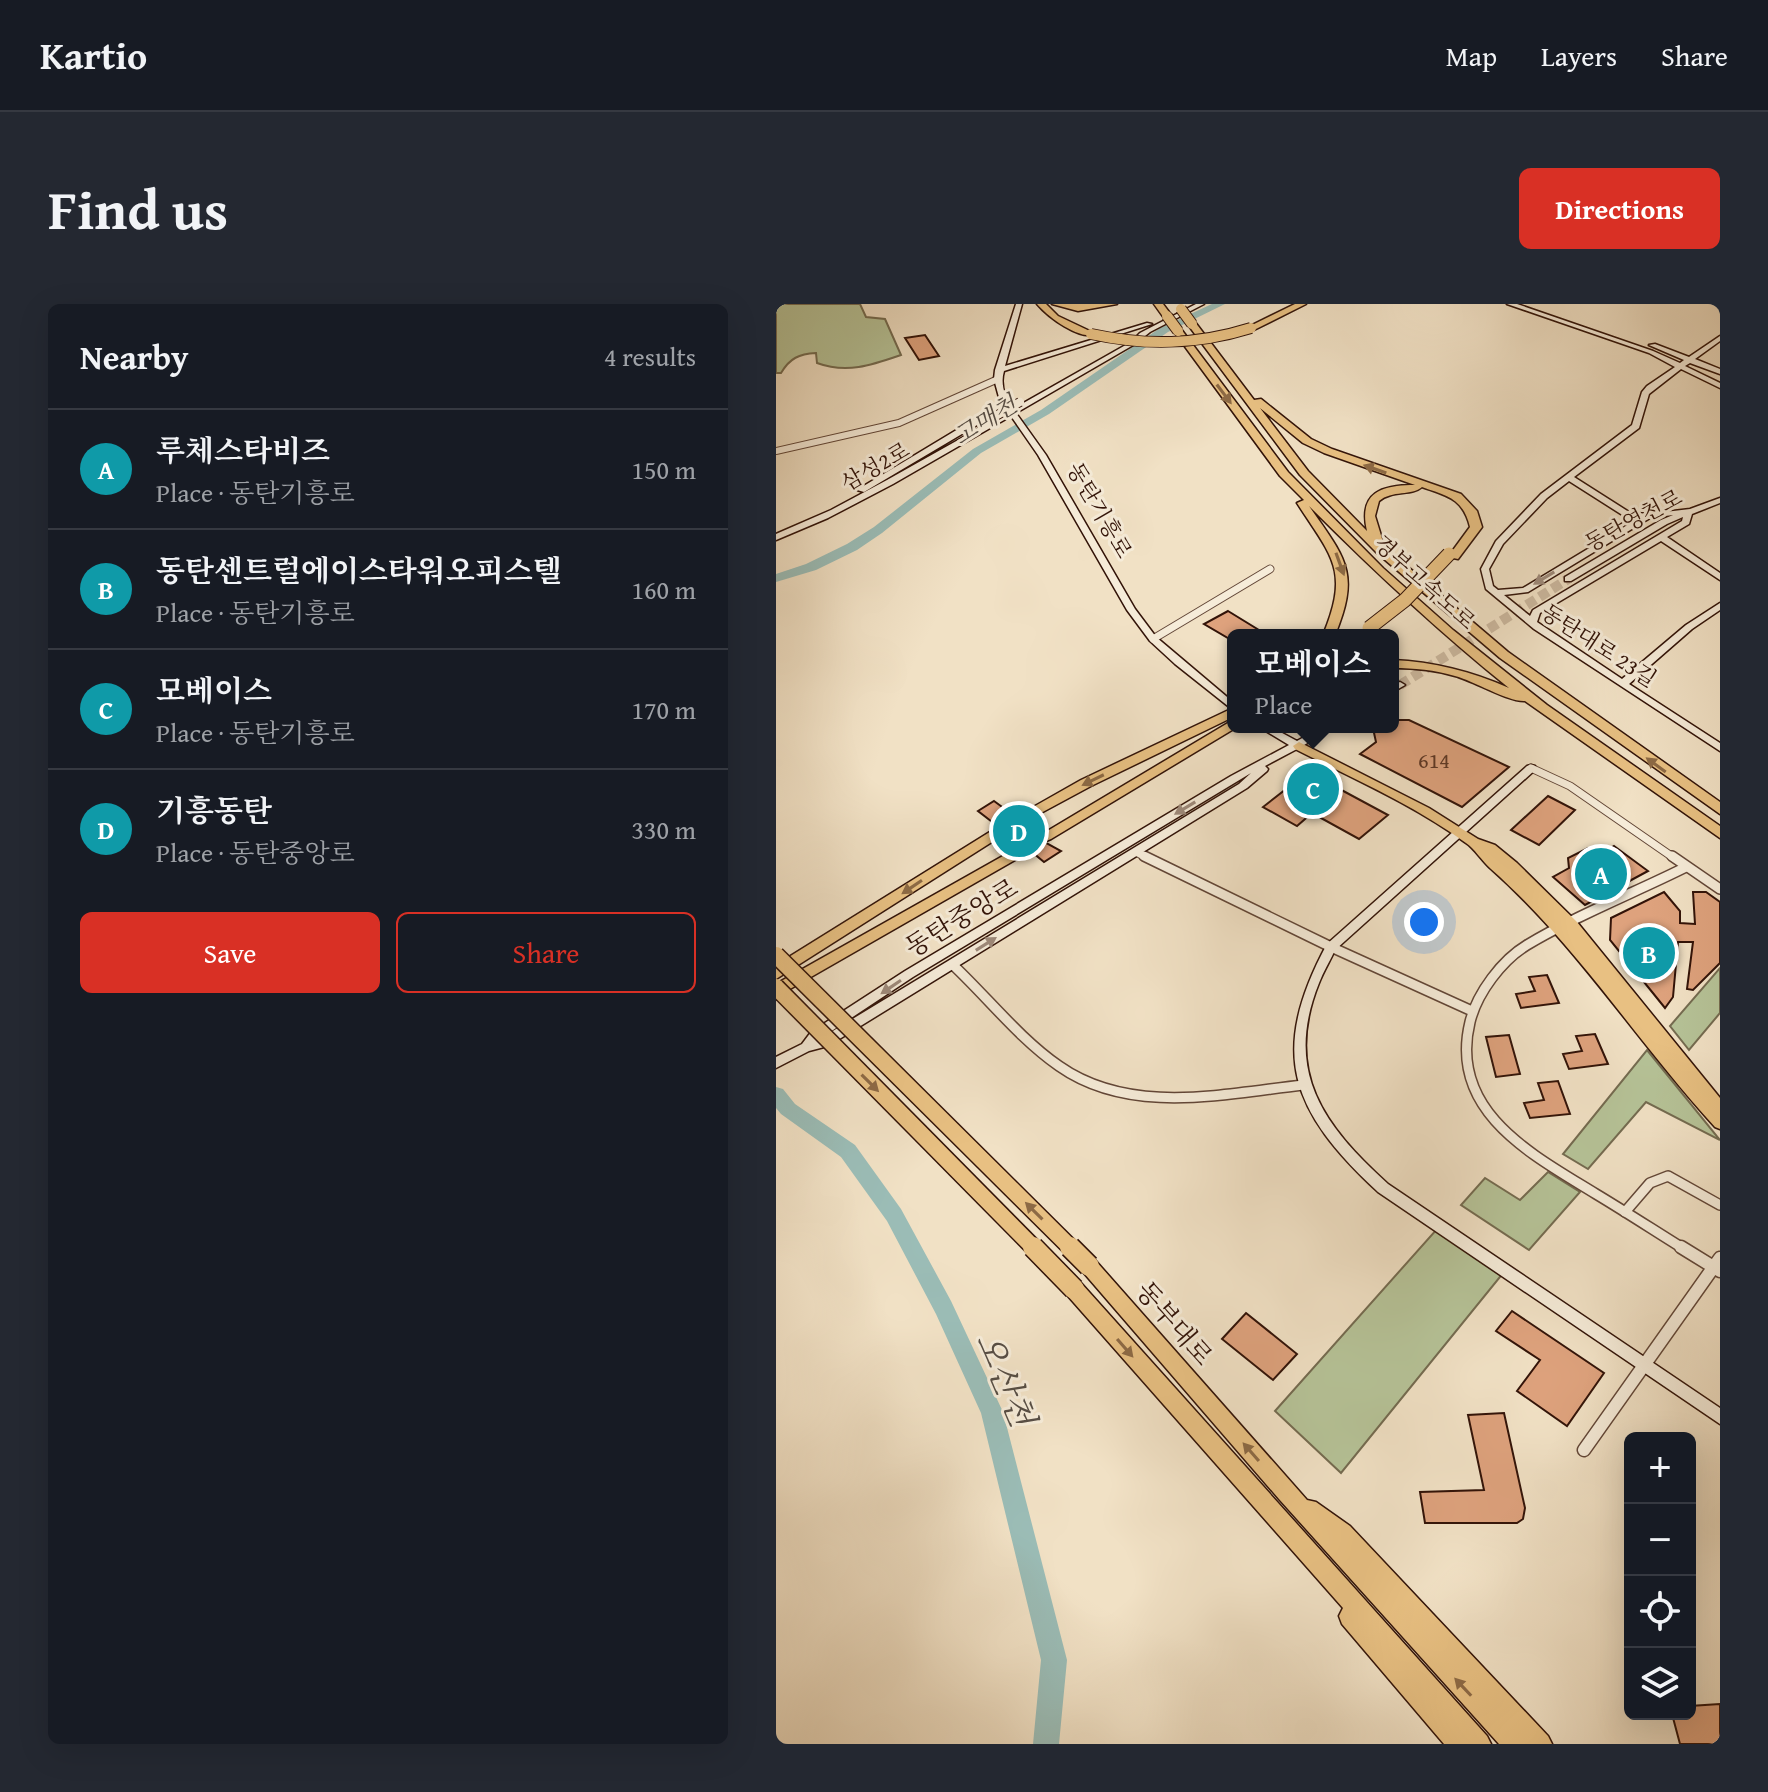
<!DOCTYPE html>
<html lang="en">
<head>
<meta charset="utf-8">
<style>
  :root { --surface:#171b24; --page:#242831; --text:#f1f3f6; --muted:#9ea1a6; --line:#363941; --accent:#d93025 }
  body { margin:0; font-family:"Gentium Book Plus","Noto Serif KR",serif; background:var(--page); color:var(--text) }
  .controls { position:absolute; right:24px; bottom:24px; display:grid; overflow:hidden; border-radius:12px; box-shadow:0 8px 32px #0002 }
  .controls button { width:72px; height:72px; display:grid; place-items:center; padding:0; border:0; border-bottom:2px solid var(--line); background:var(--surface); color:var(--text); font:40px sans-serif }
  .you { position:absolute; left:648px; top:618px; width:28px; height:28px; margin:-20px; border:6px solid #fff; border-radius:50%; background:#1a73e8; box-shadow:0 0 0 12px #1a73e833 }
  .badge { display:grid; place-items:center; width:52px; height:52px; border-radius:50%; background:var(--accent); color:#fff; font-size:26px; font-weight:700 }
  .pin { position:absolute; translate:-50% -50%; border:4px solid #fff; box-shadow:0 2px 8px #0006 }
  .popup { position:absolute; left:451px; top:325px; width:172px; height:104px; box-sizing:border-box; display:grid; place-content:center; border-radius:12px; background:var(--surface); filter:drop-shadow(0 2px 6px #0005); font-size:26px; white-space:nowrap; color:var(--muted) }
  .popup b { font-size:30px; color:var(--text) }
  .popup::after { content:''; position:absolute; left:50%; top:100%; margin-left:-16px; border:16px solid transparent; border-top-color:var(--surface) }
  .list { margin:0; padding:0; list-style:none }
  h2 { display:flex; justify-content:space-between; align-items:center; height:104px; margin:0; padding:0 32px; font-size:34px }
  h2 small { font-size:26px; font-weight:400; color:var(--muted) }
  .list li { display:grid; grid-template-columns:52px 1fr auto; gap:24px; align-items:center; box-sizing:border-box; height:120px; padding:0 32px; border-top:2px solid var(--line) }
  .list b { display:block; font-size:30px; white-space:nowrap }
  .list p { margin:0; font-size:26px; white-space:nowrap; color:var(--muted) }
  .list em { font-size:26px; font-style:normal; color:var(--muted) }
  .actions { display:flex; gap:16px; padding:24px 32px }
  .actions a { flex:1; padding:18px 0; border:2px solid var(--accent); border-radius:12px; text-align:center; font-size:28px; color:var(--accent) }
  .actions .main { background:var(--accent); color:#fff }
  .icon { flex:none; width:44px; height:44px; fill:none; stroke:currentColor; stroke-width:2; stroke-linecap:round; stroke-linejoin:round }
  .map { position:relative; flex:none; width:944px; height:1440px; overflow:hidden; border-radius:12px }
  header { display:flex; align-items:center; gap:48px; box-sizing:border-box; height:112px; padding:0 40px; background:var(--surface); border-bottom:2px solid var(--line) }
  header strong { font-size:38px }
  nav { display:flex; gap:44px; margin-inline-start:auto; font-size:28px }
  .intro { display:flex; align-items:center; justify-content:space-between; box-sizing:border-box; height:192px; padding:0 48px }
  h1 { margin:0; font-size:56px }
  .button { padding:20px 36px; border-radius:12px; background:var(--accent); color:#fff; font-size:28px; font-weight:700 }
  main { display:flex; gap:48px; padding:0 48px }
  aside { flex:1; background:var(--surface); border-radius:12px; box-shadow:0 8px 32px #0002 }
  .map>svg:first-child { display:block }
  .green { fill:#b6c398; stroke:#746b50; stroke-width:2 }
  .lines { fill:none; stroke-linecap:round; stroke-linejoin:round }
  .river { fill:#9bbdb7; fill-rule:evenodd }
  .building { fill:#dea27d; stroke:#321308; stroke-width:2 }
  .secondary-tunnel { stroke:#cbb89f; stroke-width:10; stroke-dasharray:10 5; stroke-linecap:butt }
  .highway-tunnel { stroke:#cbb89f; stroke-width:13; stroke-dasharray:13 6; stroke-linecap:butt }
  .street-far3-casing { stroke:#624637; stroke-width:8 }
  .street-far2-casing { stroke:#624637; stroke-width:9 }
  .street-far1-casing { stroke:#624637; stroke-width:12 }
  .street-casing { stroke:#624637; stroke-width:15 }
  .secondary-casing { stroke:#321308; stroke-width:3 }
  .primary-casing { stroke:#321308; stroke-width:3 }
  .highway-casing { stroke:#321308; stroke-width:3 }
  .street-far3 { stroke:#f6ecd9; stroke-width:6 }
  .street-far2 { stroke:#f6ecd9; stroke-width:7 }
  .street-far1 { stroke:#f6ecd9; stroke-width:9 }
  .street { stroke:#f6ecd9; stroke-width:12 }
  .secondary { fill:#f6ecd9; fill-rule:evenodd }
  .primary { fill:#e8c082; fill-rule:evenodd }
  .highway { fill:#e8c082; fill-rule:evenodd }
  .secondary-bridge-casing { stroke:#321308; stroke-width:10; stroke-linecap:butt }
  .highway-bridge-far3-casing { stroke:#321308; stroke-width:12; stroke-linecap:butt }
  .highway-bridge-far2-casing { stroke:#321308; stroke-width:15; stroke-linecap:butt }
  .highway-bridge-far1-casing { stroke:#321308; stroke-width:19; stroke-linecap:butt }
  .highway-bridge-casing { stroke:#321308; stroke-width:23; stroke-linecap:butt }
  .secondary-bridge { stroke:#f6ecd9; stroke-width:8 }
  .highway-bridge-far3 { stroke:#e8c082; stroke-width:10 }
  .highway-bridge-far2 { stroke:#e8c082; stroke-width:13 }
  .highway-bridge-far1 { stroke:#e8c082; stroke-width:16 }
  .highway-bridge { stroke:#e8c082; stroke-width:20 }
  .oneway { fill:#8d6a45 }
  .oneway2 { fill:#9e8a7b }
  .labels { text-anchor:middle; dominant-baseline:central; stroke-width:6; stroke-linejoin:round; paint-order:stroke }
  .far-street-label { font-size:22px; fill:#321308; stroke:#f6ecd9 }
  .number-label { font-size:22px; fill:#5d3725 }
  .far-water-label { font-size:24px; font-style:italic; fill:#574e45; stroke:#f6ecd9 }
  .street-label { font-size:26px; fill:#321308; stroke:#f6ecd9 }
  .near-water-label { font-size:34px; font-style:italic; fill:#574e45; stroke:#f6ecd9 }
</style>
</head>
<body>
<header>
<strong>Kartio</strong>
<nav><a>Map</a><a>Layers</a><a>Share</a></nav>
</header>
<div class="intro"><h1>Find us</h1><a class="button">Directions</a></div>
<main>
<aside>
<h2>Nearby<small>4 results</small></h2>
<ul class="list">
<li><span class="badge" style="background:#0f9aa8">A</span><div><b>루체스타비즈</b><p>Place · 동탄기흥로</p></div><em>150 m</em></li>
<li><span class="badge" style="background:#0f9aa8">B</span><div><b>동탄센트럴에이스타워오피스텔</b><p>Place · 동탄기흥로</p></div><em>160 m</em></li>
<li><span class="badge" style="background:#0f9aa8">C</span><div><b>모베이스</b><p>Place · 동탄기흥로</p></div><em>170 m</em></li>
<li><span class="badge" style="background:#0f9aa8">D</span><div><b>기흥동탄</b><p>Place · 동탄중앙로</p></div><em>330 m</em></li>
</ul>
<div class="actions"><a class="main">Save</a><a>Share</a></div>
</aside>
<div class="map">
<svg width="944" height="1440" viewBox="0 0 944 1440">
  <rect width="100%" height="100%" fill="#f1e1c5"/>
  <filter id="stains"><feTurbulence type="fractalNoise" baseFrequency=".0025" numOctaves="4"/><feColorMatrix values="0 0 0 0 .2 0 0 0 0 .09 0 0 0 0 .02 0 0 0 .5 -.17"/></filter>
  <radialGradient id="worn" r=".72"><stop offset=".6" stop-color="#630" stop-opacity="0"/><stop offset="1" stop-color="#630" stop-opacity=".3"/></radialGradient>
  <!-- green -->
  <g class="green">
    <path d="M0,0H84L90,13L109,15L125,51C96,61 71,70 41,59L40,49C23,50 14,54 5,69H0Z"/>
    <polygon points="944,664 944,709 913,746 894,722"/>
    <polygon points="871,746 944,836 870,798 812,865 787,850"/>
    <polygon points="772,868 804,888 753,946 685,901 709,874 744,896"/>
    <polygon points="661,925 728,968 565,1169 499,1107"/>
  </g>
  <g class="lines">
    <!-- river -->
    <g class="river">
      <polygon points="436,0 449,0 392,28 273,110 205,149 106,229 81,246 40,266 0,278 0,270 30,260 71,240 98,223 197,145 265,106 384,24"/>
      <polygon points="0,783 7,785 19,800 79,841 125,905 175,997 227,1108 291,1356 283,1440 257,1440 265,1356 205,1109 160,1010 111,917 65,853 5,810 0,804"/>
    </g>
  </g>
  <!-- building -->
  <g class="building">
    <polygon points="149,31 163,52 143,56 129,34"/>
    <polygon points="452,307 491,331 457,331 457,337 428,320"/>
    <polygon points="617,416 633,416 733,463 686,503 584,450 600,438 598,429 606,423 617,423"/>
    <polygon points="532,468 612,511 583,535 536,509 521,522 487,503"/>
    <polygon points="772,492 799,506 763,541 735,526"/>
    <polygon points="218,497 237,511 238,519 249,520 261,530 261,534 285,547 268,558 256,548 257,543 250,538 244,539 233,530 234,524 227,519 220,521 202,507"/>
    <polygon points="838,542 872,567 809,601 777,573 793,564 792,554 812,544 828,548"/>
    <polygon points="888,588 904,607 904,619 919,620 917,588 930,588 944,598 944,659 917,686 911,685 917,638 902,638 897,693 889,704 834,636 835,614"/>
    <polygon points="771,671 783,699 745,704 740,690 759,687 753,673"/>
    <polygon points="819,730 832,760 793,765 787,750 806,747 800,732"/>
    <polygon points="733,731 744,770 720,773 710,733"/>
    <polygon points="782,777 794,810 754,814 748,799 768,796 762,779"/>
    <polygon points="736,1007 828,1069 791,1122 741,1087 764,1056 720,1027"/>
    <polygon points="470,1009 521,1050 497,1076 446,1035"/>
    <polygon points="728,1109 749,1204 747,1215 741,1219 649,1219 644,1188 708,1186 692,1111"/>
    <polygon points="944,1400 944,1440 904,1440 896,1410 914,1410 914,1402"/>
  </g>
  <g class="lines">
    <!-- secondary-tunnel -->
    <polyline class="secondary-tunnel" points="624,381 792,275"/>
    <!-- highway-tunnel -->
    <g class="highway-tunnel">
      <polyline points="225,526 245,514"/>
      <polyline points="248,545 270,532"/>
    </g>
    <defs>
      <polyline id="street-far3" points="0,147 123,119 222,75"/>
      <g id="street-far2">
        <polyline points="377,335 494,265"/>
        <polyline points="755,464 794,482 898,554"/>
        <polyline points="360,548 372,554"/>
      </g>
      <g id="street-far1">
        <polyline points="368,552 555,643 696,707"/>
        <polyline points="896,552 944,585"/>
        <path d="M177,661C212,694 244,735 283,762C354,812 447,790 527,781"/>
        <polyline points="849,908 874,879 892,872 944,901"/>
        <path d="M908,945C879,927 850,908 820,890C757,851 672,808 694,718C701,689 726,656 751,641C801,611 858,589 910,563"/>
      </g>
      <g id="street">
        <polyline points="905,943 944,967"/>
        <polyline points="808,1146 944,954"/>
      </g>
      <g id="secondary">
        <path d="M240,0H246L229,62L371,19L376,20L228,67C224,80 229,94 237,105L355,38L364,29L420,0H428L374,28L359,40L240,109L270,151L359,305L380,333L457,398V406L399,360L374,337L351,306L262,151L235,112L117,180L52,214L0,236V230L55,206L111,176L232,108L227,102L218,111L88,188L81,186L212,107L224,97L218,75L219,66Z"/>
        <path d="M731,0H741L877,47L904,59L908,56L873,41L879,40L913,53L944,32V37L919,55L944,65V70L914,59L909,62L944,79V84L905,65L873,90L863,124L798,173L853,208L872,210L914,205L944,194V199L916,210L913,220L891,233L944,269V276L885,237L764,309L761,318L846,375L910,321L944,299V306L916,325L853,380L944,439V447L758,325L710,285L705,265L720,237L765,190L856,121L866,88L871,82L899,63L873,49ZM793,177L848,212L863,214L747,284L722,286L717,282L713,265L727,240L771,194ZM897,211L885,216L789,273V277H795L891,220L907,213L906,217L757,306L754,312L728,291L752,288L874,214Z"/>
        <polygon points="624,378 629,381 617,388 617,381"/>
        <path d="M483,423H495L521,437L546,423H559L528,441L527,444L521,445L489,462L492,465L491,467L471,484L52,742L33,747L0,764V753L26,740L35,728L129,667L455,472L513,441ZM475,469L463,480L42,736L137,673Z"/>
        <path d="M755,461L759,462V466L559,646C554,657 547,668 543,679C507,768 548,822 612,880L944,1104V1120L602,888C515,807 492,750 551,640L751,462Z"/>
      </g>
      <path id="primary" d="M523,438L653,504L702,535L719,541L741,559L801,618L944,794V825L939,823C862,739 801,641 715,565C706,557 698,544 690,539C638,501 576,474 519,445L517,442Z"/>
      <g id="highway">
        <path d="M261,0H270L282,12L320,30C304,37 272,13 261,0Z"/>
        <polygon points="276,0 341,0 302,7"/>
        <polygon points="378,0 387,0 396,12 394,14 388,14"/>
        <polygon points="519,0 530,0 478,26 470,24"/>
        <path d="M413,18H419L478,96L485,95L535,135L556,145L685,190L701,207L706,223L682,255L672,253L694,223C687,194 671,192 646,183C636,192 616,186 603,197L599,212L607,238L605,240L732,348L944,498V510L724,354L601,249L524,171L413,22ZM484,104L527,139L548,149L639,181C606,181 582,188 591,227L532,167Z"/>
        <path d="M399,25H405L512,168L607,264L677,326L771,401L944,522V534L749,397C732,398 698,377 679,372C659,366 638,364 617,364V356C658,358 695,367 733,384C662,327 597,266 533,202C569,254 585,268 559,331H547C574,266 556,253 521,199L528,196L504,172L399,29Z"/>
        <polygon points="457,404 457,413 315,482 250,517 240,517 238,514 305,476"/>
        <polygon points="457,416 457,423 461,423 275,535 270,537 263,532"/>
        <polygon points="225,521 232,526 230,529 0,675 0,661"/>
        <polygon points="248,540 255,545 253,548 0,693 0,680"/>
        <polygon points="313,954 319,956 531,1196 540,1198 574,1222 772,1432 776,1440 723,1440 503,1195 307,968 304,962 307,956"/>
        <polygon points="298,977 305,979 711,1432 715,1440 668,1440 566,1320 563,1312 567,1304 291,991 289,985 291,979"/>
      </g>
    </defs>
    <!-- street-far3 casing -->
    <use href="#street-far3" class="street-far3-casing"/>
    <!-- street-far2 casing -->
    <use href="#street-far2" class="street-far2-casing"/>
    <!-- street-far1 casing -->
    <use href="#street-far1" class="street-far1-casing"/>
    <!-- street casing -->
    <use href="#street" class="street-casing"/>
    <!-- secondary casing -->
    <use href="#secondary" class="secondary-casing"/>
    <!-- primary casing -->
    <use href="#primary" class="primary-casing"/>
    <!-- highway casing -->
    <use href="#highway" class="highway-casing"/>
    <!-- street-far3 -->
    <use href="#street-far3" class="street-far3"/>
    <!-- street-far2 -->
    <use href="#street-far2" class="street-far2"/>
    <!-- street-far1 -->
    <use href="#street-far1" class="street-far1"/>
    <!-- street -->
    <use href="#street" class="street"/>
    <!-- secondary -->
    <use href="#secondary" class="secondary"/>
    <!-- primary -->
    <use href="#primary" class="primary"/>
    <!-- highway -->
    <use href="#highway" class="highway"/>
    <defs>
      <polyline id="secondary-bridge" points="213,116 244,98"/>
      <g id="highway-bridge-far3">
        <polyline points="405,5 416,20"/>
        <polyline points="391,12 402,27"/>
        <path d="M315,30C370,42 421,41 475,24"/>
      </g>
      <polyline id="highway-bridge-far2" points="593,324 629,296 673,250"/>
      <g id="highway-bridge-far1">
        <polyline points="0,651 296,945"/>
        <polyline points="0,683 259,945"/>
      </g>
      <g id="highway-bridge">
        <polyline points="257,943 298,985"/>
        <polyline points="294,943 313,962"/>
      </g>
    </defs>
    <!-- secondary-bridge casing -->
    <use href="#secondary-bridge" class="secondary-bridge-casing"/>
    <!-- highway-bridge-far3 casing -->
    <use href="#highway-bridge-far3" class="highway-bridge-far3-casing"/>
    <!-- highway-bridge-far2 casing -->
    <use href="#highway-bridge-far2" class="highway-bridge-far2-casing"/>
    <!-- highway-bridge-far1 casing -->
    <use href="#highway-bridge-far1" class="highway-bridge-far1-casing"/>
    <!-- highway-bridge casing -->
    <use href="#highway-bridge" class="highway-bridge-casing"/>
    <!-- secondary-bridge -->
    <use href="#secondary-bridge" class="secondary-bridge"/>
    <!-- highway-bridge-far3 -->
    <use href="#highway-bridge-far3" class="highway-bridge-far3"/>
    <!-- highway-bridge-far2 -->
    <use href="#highway-bridge-far2" class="highway-bridge-far2"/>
    <!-- highway-bridge-far1 -->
    <use href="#highway-bridge-far1" class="highway-bridge-far1"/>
    <!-- highway-bridge -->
    <use href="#highway-bridge" class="highway-bridge"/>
  </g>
  <!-- one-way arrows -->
  <defs><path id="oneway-solid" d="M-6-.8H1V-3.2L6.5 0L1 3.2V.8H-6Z" transform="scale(2)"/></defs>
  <g class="oneway">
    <use href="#oneway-solid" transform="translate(448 90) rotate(53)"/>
    <use href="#oneway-solid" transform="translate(599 165) rotate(-161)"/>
    <use href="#oneway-solid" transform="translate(564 260) rotate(70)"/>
    <use href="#oneway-solid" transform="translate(880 461) rotate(-144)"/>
    <use href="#oneway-solid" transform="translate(317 476) rotate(154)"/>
    <use href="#oneway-solid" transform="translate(136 583) rotate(146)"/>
    <use href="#oneway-solid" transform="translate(94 779) rotate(45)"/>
    <use href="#oneway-solid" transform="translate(258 907) rotate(-135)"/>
    <use href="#oneway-solid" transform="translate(349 1044) rotate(49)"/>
    <use href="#oneway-solid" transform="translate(475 1148) rotate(-131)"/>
    <use href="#oneway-solid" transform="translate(687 1383) rotate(-133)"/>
  </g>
  <g class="oneway2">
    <use href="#oneway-solid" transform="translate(768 274) rotate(149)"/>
    <use href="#oneway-solid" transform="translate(409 504) rotate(149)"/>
    <use href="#oneway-solid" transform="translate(210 640) rotate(-32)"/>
    <use href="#oneway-solid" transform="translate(115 683) rotate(146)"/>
  </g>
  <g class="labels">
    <!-- far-street labels -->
    <g class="far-street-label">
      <text transform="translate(99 162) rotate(-30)">삼성2로</text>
      <text transform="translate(324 206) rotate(60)">동탄기흥로</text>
      <text transform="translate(857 216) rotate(-28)">동탄영천로</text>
      <text transform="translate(649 278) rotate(42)">경부고속도로</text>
      <text transform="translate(823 341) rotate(33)">동탄대로 23길</text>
    </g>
    <!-- number labels -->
    <g class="number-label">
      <text x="658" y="456">614</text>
    </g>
    <!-- far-water labels -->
    <g class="far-water-label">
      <text transform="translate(209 116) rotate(-32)">고매천</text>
    </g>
    <!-- street labels -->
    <g class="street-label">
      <text transform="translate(185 613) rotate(-31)">동탄중앙로</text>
      <text transform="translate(399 1019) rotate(49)">동부대로</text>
    </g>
    <!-- near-water labels -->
    <g class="near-water-label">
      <text transform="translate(230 1075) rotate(67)">오산천</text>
    </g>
  </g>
  <rect width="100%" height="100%" filter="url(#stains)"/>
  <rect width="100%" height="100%" fill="url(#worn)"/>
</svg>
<div class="controls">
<button>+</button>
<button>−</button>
<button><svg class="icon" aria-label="locate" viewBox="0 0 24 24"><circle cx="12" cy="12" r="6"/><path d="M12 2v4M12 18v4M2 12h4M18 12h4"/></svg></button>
<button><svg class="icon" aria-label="layers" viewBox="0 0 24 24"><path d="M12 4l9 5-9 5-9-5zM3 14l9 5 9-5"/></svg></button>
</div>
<div class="you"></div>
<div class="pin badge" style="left:825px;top:570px;background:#0f9aa8">A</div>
<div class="pin badge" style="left:873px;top:649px;background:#0f9aa8">B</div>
<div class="pin badge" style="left:537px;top:485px;background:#0f9aa8">C</div>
<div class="popup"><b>모베이스</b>Place</div>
<div class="pin badge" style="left:243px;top:527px;background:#0f9aa8">D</div>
</div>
</main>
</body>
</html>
